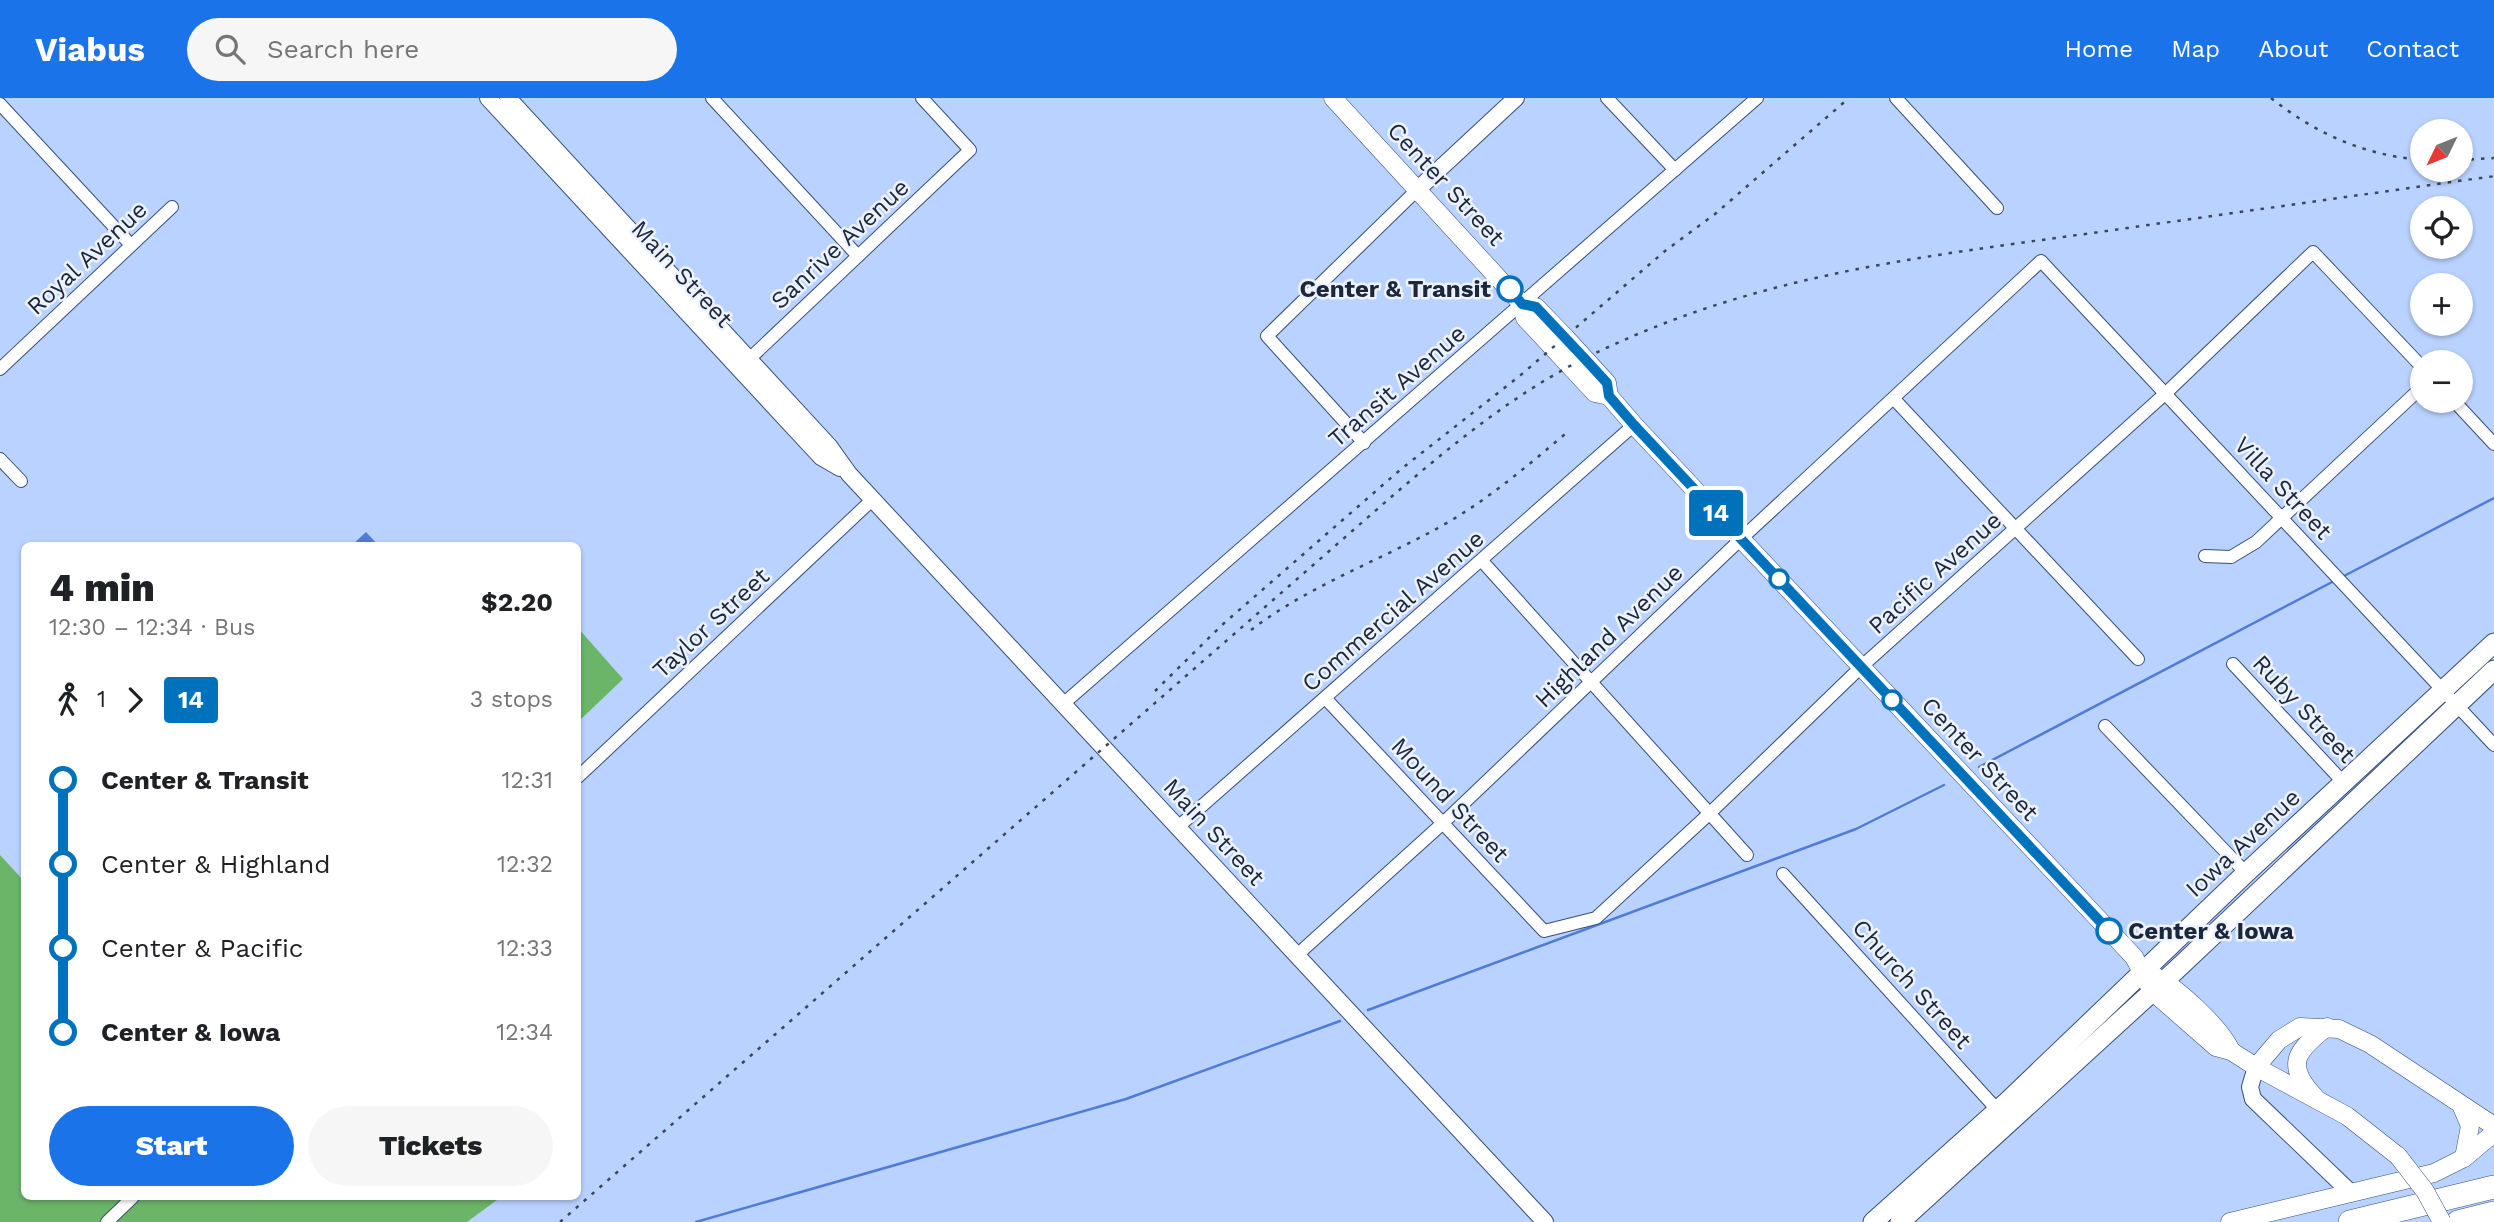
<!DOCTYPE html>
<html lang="en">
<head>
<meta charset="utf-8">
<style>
	:root { --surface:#fff; --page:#f6f6f6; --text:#202124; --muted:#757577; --accent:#1a73e8 }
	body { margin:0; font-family:"Work Sans",sans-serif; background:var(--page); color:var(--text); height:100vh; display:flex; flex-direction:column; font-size:26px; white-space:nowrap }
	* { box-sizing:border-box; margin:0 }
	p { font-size:23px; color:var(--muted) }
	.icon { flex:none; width:38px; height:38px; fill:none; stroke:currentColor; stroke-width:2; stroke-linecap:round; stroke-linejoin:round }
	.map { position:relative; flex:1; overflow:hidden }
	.details { position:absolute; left:21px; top:444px; width:560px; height:658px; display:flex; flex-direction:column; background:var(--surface); border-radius:10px; box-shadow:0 2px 5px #0004 }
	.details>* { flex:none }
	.badge { padding:0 14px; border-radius:5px; font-size:24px; line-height:46px }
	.needle { width:46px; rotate:227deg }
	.buttons { position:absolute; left:2410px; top:21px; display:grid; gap:14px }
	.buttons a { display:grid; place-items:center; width:63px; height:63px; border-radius:50%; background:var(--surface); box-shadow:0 2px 5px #0004; font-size:35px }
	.map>.badge { position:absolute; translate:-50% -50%; box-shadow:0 0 0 4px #fff }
	.legs { display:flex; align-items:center; gap:10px; height:77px; padding:0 28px; font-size:23px }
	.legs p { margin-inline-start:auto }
	.overview { display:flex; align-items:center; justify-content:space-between; height:119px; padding:0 28px }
	h1 { font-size:38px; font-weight:800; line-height:52px }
	.action { display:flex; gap:14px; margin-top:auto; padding:14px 28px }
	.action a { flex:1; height:80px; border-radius:42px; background:var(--accent); color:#fff; font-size:28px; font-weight:800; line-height:80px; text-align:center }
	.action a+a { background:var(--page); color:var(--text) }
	ul { padding:0 28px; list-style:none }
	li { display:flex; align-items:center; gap:24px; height:84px; font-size:26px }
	li i { display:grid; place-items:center; width:10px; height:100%; margin:0 9px; background:currentColor }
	li i::after { content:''; width:18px; height:18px; margin:-9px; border:5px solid; border-radius:50%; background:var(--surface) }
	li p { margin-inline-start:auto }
	li:first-child i { background:linear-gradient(#0000 50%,currentColor 0) }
	li:last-child i { background:linear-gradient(currentColor 50%,#0000 0) }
	header { display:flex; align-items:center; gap:42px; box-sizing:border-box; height:98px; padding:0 35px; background:var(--accent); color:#fff }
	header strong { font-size:33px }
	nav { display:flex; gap:38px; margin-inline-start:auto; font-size:24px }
	.search { width:490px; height:63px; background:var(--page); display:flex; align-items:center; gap:18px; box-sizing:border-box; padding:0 24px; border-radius:38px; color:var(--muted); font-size:26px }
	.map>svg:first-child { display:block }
	.green { fill:#6bb569 }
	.water { fill:#507cd7 }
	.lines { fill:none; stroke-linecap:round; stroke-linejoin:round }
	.stream { stroke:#507cd7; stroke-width:2.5 }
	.minor-casing { stroke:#364d7d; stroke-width:14 }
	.tertiary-casing { stroke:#364d7d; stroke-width:18 }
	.secondary-casing { stroke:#364d7d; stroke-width:19 }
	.primary-casing { stroke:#364d7d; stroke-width:21 }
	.motorway-casing { stroke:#364d7d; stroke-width:24 }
	.minor { stroke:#fff; stroke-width:12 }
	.tertiary { stroke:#fff; stroke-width:16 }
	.secondary { stroke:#fff; stroke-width:18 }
	.primary { stroke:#fff; stroke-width:19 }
	.motorway { stroke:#fff; stroke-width:23 }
	.rail { stroke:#38465f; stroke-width:2.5; stroke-dasharray:3.5 7; stroke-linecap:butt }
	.secondary-bridge-casing { stroke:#364d7d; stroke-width:19; stroke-linecap:butt }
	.secondary-bridge { stroke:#fff; stroke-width:18 }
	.line-1-casing { stroke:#fff; stroke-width:16 }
	.line-1 { stroke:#0072bc; stroke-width:10 }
	.stop-1-dot { fill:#fff; stroke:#0072bc; stroke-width:3.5 }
	.labels { text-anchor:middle; stroke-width:5; stroke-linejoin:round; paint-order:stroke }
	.street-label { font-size:24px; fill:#1c273c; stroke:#ecf2fe }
	.stop-label { font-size:24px; font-weight:bold; fill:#1c273c; stroke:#ecf2fe; text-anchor:end }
</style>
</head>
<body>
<header>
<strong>Viabus</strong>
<div class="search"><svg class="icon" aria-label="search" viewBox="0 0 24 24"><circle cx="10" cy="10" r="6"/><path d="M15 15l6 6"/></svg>Search here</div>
<nav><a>Home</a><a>Map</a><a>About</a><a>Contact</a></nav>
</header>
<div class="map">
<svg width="2494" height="1124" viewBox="0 0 2494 1124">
	<rect width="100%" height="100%" fill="#bad2ff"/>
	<g class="green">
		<polygon points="578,530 623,581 578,624"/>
		<polygon points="0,757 24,783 24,1099 501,1099 467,1124 0,1124"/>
	</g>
	<polygon class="water" points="366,434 379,448 351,448"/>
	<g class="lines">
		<g class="stream">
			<polyline points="2342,479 2494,400"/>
			<polyline points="1979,669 2336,482"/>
			<polyline points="1368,912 1856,731 1944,687"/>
			<polyline points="696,1124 1126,1001 1340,923"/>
		</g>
		<g class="minor-casing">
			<g id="minor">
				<polyline points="712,0 858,158"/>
				<polyline points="1607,0 1675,72"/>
				<polyline points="1896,0 1997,110"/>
				<polyline points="0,6 131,147"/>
				<polyline points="744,266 970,52 922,0"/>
				<polyline points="0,271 172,109"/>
				<polyline points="1894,301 2138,561"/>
				<polyline points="2454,303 2494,346"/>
				<polyline points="1364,345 1267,238 1417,92"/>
				<polyline points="0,361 21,383"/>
				<polyline points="2205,458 2231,459 2256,444 2422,289"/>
				<polyline points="1482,463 1747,757"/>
				<polyline points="2233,566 2344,685"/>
				<polyline points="1326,601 1544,833 1596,820 1710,715 1861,569 2166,295 2313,154 2422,269"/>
				<polyline points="1063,606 1757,0"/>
				<polyline points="2105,628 2246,775"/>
				<polyline points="578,679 873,401"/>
				<polyline points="1178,729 1634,327"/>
				<polyline points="1783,776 2002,1017"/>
				<polyline points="1297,857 1443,725 1741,441 2041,163 2494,647"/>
				<polyline points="107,1124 133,1099"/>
			</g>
		</g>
		<g class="tertiary-casing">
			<g id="tertiary">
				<polyline points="488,0 821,359 840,370"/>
				<polyline points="508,0 829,348 849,376 1545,1124"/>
				<polyline points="1417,92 1516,0"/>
				<polyline points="2256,969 2250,989 2253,1001 2351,1095"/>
			</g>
		</g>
		<g class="secondary-casing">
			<g id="secondary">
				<polyline points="1333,0 1522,206 1525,220 1595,295 1609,298"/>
				<polyline points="1522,206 1536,209 1565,239 1607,285 1609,298 1634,327 2134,859 2152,893 2216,949 2231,953 2256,969 2347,1018 2398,1058"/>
				<path d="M2152,877C2174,886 2222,931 2231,953"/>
				<polyline points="2256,969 2279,942 2300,929 2339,931 2370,946 2494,1028"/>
				<path d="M2314,998C2284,966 2297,952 2327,929"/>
				<polyline points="2462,1009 2470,1028 2464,1060"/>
				<polyline points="2230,1124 2434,1075 2464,1060 2494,1035"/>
			</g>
		</g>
		<g class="primary-casing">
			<g id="primary">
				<polyline points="1873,1124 2008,1003 2246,775 2494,545"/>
				<polyline points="1900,1124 2175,873 2494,572"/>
			</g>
		</g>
		<g class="motorway-casing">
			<g id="motorway">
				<polyline points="2350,1124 2494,1089"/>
				<polyline points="2458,1124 2494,1115"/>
			</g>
		</g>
		<use href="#minor" class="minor"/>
		<use href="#tertiary" class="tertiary"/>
		<use href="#secondary" class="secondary"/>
		<use href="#primary" class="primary"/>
		<use href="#motorway" class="motorway"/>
		<g class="rail">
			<path d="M2271,0C2316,36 2364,57 2422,62"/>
			<polyline points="2460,62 2494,60"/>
			<path d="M1251,532C1307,489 1376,464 1438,430C1487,403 1527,368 1570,332"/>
			<polyline points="1155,593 1222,527 1400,372 1522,276 1665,153 1715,116 1849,0"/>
			<path d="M560,1124L1390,400C1446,352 1505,303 1570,268C1740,179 1906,161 2092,135C2226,116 2360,97 2494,78"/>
		</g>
		<g class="secondary-bridge-casing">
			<polyline id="secondary-bridge" points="2398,1058 2425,1093 2442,1124"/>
		</g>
		<use href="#secondary-bridge" class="secondary-bridge"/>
	</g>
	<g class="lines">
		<g class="line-1-casing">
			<polyline id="line-1" points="1510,191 1522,206 1536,209 1585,261 1607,285 1609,298 1634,327 2109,833"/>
		</g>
		<use href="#line-1" class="line-1"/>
	</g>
	<g class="stop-1-dot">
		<circle cx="1510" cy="191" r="12"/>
		<circle cx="1779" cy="481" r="9"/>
		<circle cx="1892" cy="602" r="9"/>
		<circle cx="2109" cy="833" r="12"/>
	</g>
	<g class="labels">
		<g class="street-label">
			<text transform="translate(1446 86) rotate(47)" y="8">Center Street</text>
			<text transform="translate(840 146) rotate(-43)" y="8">Sanrive Avenue</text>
			<text transform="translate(87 160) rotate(-43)" y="8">Royal Avenue</text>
			<text transform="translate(682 176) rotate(47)" y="8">Main Street</text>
			<text transform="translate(1397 288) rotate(-41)" y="8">Transit Avenue</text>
			<text transform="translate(2283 390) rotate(47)" y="8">Villa Street</text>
			<text transform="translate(1935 475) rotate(-42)" y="8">Pacific Avenue</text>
			<text transform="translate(1393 513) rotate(-41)" y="8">Commercial Avenue</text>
			<text transform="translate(711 525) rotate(-43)" y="8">Taylor Street</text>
			<text transform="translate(1609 538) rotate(-44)" y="8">Highland Avenue</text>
			<text transform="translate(2304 611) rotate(47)" y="8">Ruby Street</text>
			<text transform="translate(1980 661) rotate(47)" y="8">Center Street</text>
			<text transform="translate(1450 702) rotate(47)" y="8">Mound Street</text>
			<text transform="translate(1214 734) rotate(47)" y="8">Main Street</text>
			<text transform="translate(2243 745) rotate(-43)" y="8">Iowa Avenue</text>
			<text transform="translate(1912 886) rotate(48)" y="8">Church Street</text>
		</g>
		<g class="stop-label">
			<text x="1491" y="199">Center &amp; Transit</text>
			<text x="2128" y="841" text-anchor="start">Center &amp; Iowa</text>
		</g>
	</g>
</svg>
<div class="buttons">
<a><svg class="needle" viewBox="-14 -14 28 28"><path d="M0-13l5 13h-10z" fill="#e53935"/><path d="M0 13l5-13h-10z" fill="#757577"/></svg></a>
<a><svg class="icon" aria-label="locate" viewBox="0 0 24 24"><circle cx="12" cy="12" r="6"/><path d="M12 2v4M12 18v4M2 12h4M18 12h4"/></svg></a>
<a>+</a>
<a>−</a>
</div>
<b class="badge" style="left:1716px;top:415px;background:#0072bc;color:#fff">14</b>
<section class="details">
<div class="overview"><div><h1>4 min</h1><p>12:30 – 12:34 · Bus</p></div><b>$2.20</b></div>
<div class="legs"><svg class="icon" aria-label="walk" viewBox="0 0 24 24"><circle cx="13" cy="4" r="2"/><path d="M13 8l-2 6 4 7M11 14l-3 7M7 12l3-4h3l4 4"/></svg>1<svg class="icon" aria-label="forward" viewBox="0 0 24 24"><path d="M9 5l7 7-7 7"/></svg><b class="badge" style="background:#0072bc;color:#fff">14</b><p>3 stops</p></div>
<ul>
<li><i style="color:#0072bc"></i><b>Center &amp; Transit</b><p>12:31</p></li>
<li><i style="color:#0072bc"></i><span>Center &amp; Highland</span><p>12:32</p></li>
<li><i style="color:#0072bc"></i><span>Center &amp; Pacific</span><p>12:33</p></li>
<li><i style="color:#0072bc"></i><b>Center &amp; Iowa</b><p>12:34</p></li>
</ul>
<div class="action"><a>Start</a><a>Tickets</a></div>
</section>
</div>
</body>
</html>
